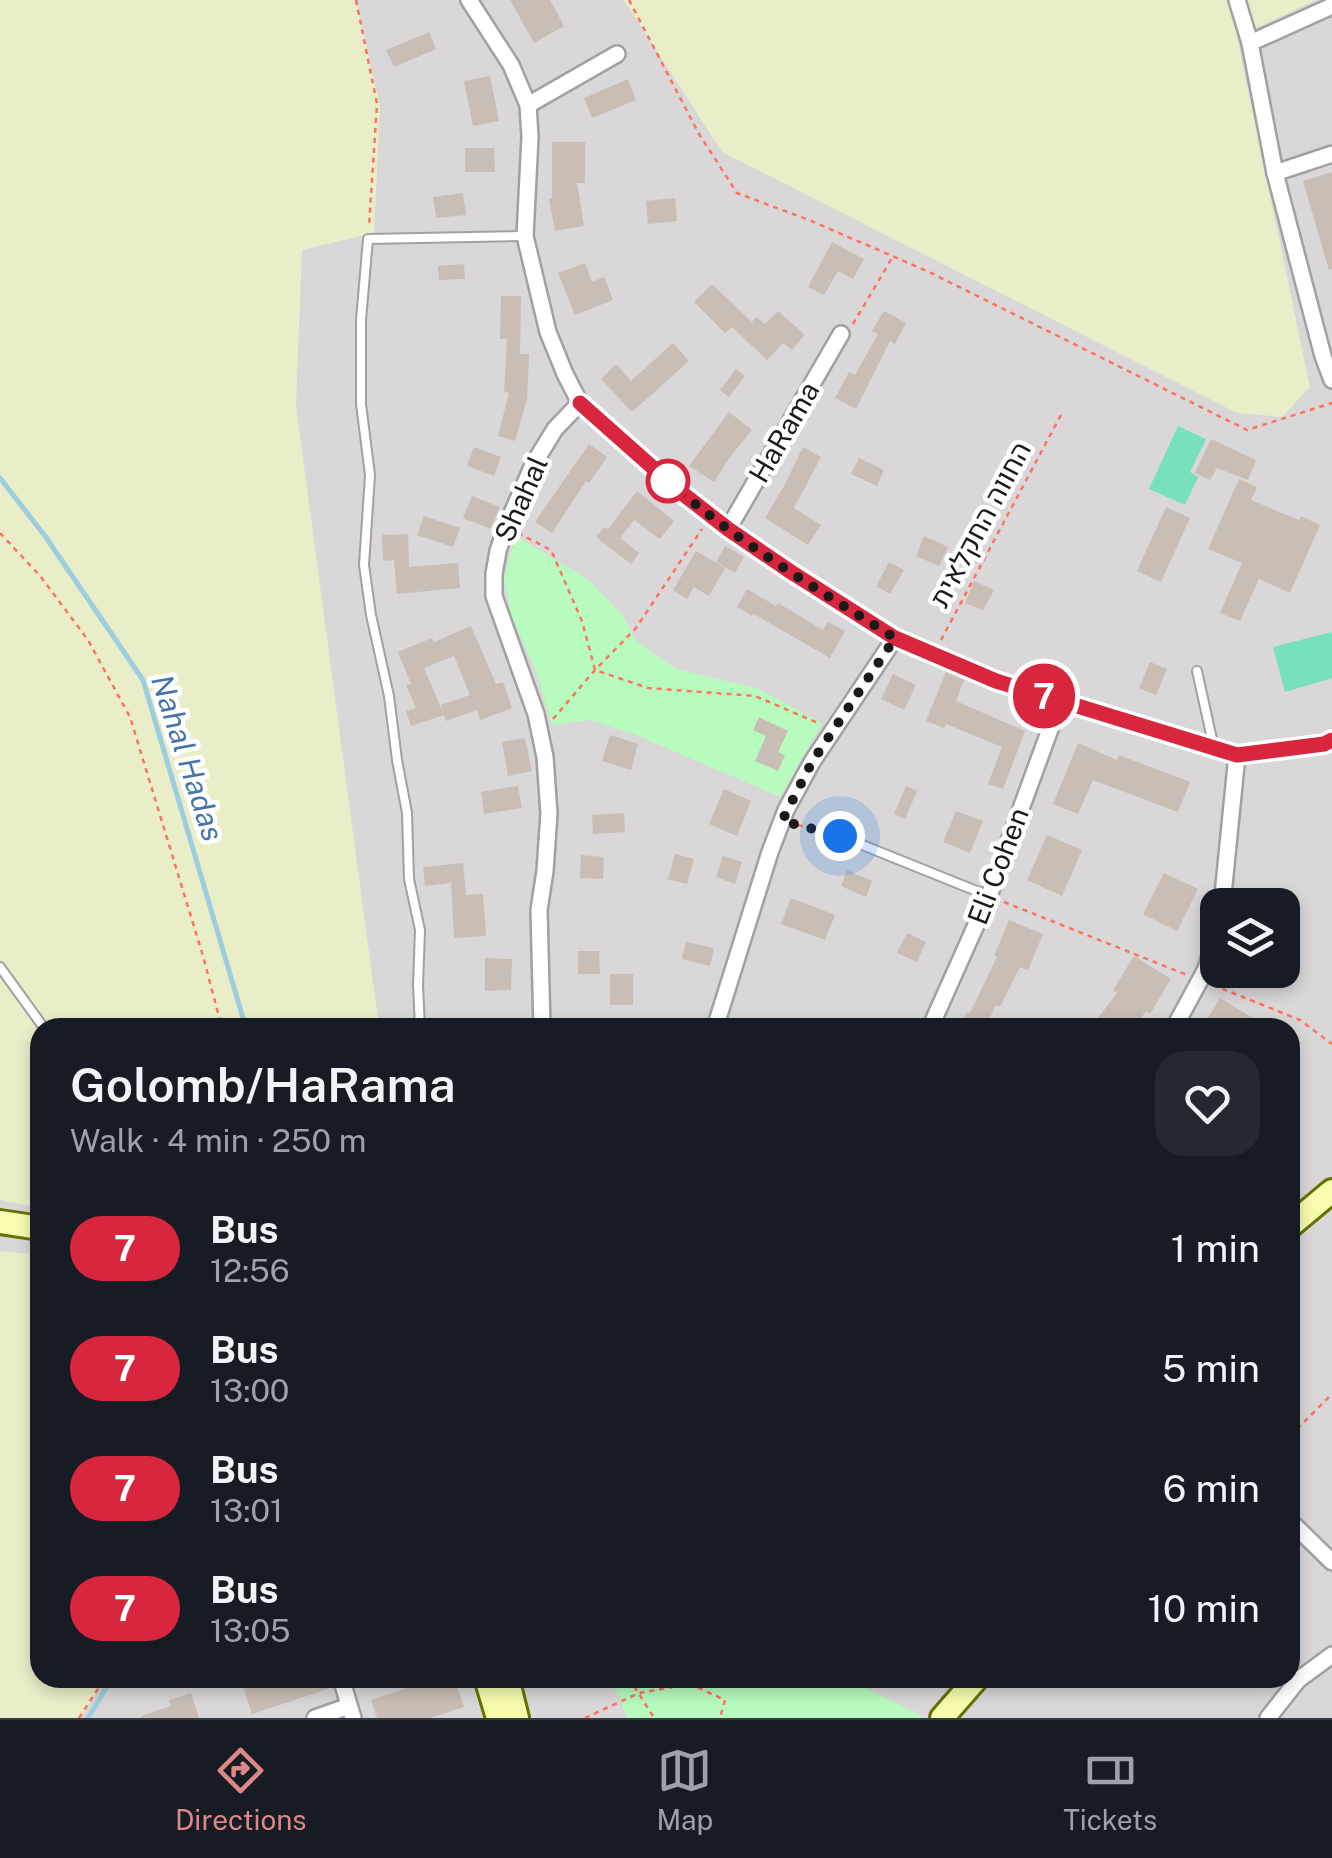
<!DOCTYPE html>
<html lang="en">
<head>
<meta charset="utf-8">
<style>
	:root { --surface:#171b24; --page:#242831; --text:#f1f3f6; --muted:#9ea1a6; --line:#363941; --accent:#dd8787 }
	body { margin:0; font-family:"Public Sans",Heebo,sans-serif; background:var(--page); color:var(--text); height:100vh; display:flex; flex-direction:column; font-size:38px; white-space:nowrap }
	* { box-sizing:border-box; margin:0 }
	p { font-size:32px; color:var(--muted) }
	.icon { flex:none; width:55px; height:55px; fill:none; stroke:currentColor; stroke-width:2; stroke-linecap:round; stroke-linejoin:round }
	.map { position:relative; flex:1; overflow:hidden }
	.side { position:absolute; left:30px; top:1018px; width:1270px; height:670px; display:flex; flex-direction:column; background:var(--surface); border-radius:30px; box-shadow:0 5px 15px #0003 }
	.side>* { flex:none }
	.badge { padding:0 20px; border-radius:32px; font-size:35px; line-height:65px }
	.tools { position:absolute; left:1200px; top:888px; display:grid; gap:20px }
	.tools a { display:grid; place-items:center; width:100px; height:100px; border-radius:20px; background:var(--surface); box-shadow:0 5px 15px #0003; font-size:50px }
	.you { position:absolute; width:50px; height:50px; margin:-25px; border:8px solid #fff; border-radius:50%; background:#1a73e8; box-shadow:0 0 0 15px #1a73e833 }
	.map>.badge { position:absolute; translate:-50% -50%; box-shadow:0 0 0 5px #fff }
	.round { display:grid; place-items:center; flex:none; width:105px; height:105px; border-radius:30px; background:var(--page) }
	.summary { display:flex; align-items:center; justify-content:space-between; height:170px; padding:0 40px }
	h1 { font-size:48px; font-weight:600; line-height:75px }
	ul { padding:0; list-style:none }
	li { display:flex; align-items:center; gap:30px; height:120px; padding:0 40px }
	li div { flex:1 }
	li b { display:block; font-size:38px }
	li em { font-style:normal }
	li .badge { min-width:110px; font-weight:700; text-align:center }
	.tab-bar { display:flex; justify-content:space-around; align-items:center; height:140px; border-top:2px solid var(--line); background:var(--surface); font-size:28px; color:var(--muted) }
	.tab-bar a { display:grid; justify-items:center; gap:5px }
	.tab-bar .on { color:var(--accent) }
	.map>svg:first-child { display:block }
	.residential { fill:#d9d7d7; fill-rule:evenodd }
	.farmland { fill:#eaeec8 }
	.park { fill:#b7fcbe }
	.pitch { fill:#77e1bb }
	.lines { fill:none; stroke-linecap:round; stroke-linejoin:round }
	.stream { stroke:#9ccede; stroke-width:5 }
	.building { fill:#c9beb5 }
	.lane-casing { stroke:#a1a1a1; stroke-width:12 }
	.street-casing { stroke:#a1a1a1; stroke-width:20 }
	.secondary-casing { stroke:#647300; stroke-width:28 }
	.path { stroke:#ff725e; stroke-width:2.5; stroke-dasharray:5 5; stroke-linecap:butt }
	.lane { stroke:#fff; stroke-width:8 }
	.street { stroke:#fff; stroke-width:15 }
	.secondary { stroke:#f7fcae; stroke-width:22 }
	.line-casing { stroke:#fff; stroke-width:22 }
	.line { stroke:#d7263d; stroke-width:15 }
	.walk { stroke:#1a1a1a; stroke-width:10; stroke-dasharray:0 18 }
	.stop-dot { fill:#fff; stroke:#d7263d; stroke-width:5 }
	.labels { text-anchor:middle; stroke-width:9; stroke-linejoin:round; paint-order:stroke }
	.street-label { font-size:28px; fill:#1a1a1a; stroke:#fff }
	.water-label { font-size:30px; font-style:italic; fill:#4476ad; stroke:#fff }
</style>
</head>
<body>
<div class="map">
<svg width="1332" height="1718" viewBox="0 0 1332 1718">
	<rect width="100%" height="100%" fill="#ede9df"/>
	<path class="residential" d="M0,0H1332V1718H0ZM1218,905H1282V970H1218ZM40,1028H1290V1678H40Z"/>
	<g class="farmland">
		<polygon points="0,0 356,0 380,107 374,233 302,250 296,405 379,1027 40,1028 40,1208 0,1200"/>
		<polygon points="624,0 1316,0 1237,37 1310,387 1282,417 1237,413 722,152"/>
		<polygon points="0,1251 40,1255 40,1678 105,1678 81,1718 0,1718"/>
	</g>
	<g class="park">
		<polygon points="516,536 590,581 622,615 638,643 676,669 759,689 822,723 780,797 636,735 590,720 552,725 535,668 512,618 504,578"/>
		<polygon points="610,1678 846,1678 922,1716 920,1718 628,1718"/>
	</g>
	<g class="pitch">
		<polygon points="1178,426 1206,439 1190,472 1198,477 1185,505 1149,489"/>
		<polygon points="1332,632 1332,678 1285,692 1273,647"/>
	</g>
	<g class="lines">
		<g class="stream">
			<polyline points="0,478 45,536 143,680 246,1028"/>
			<polyline points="88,1718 112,1678"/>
		</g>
	</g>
	<g class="building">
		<polygon points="510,0 550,0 564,26 534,43"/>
		<polygon points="429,32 436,49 394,67 386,50"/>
		<polygon points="490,76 499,121 473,126 464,81"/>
		<polygon points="628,79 636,100 592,118 584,98"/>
		<polygon points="552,142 585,142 585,183 577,183 584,226 555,231 549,199 552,198"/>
		<polygon points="465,148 494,148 495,172 465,172"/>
		<polygon points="1332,172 1332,269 1329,270 1303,181"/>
		<polygon points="463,193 466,215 436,218 433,197"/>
		<polygon points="675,198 677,221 648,224 646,201"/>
		<polygon points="832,242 864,259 853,279 838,271 824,295 808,287"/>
		<polygon points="585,263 592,282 604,277 613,300 575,315 558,273"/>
		<polygon points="464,264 465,279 439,280 438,266"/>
		<polygon points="712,284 752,322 756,317 765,324 778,311 805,335 792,350 783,343 767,360 732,327 725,333 694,302"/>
		<polygon points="501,296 521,296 520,354 529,354 527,399 515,441 498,436 509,393 504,392 507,339 500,339"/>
		<polygon points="884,311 906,323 895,344 890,341 856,409 835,398 849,372 855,375 878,334 872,331"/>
		<polygon points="673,343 689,361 632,412 601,379 616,364 631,381"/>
		<polygon points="736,369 745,376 729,397 720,390"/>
		<polygon points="729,412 752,430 730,457 714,482 689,466"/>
		<polygon points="1211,439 1256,460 1248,480 1217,468 1210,480 1195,473"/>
		<polygon points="589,444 607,457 589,483 586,481 552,533 535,522"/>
		<polygon points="474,447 501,457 494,476 467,466"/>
		<polygon points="803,447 821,457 794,508 821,525 808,545 765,518 784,486"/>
		<polygon points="859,458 884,470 877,486 851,474"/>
		<polygon points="1239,479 1257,487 1251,500 1299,520 1301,516 1320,525 1290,593 1259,579 1240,621 1220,613 1242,563 1208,549"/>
		<polygon points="637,491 674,521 660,539 634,520 620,538 639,553 631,564 596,537 604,527 608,529"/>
		<polygon points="472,496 500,507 491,529 463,518"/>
		<polygon points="1166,507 1190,518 1161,582 1137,571"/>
		<polygon points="424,516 460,528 453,547 417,535"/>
		<polygon points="408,534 409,567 458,563 460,588 397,594 394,560 383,561 382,535"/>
		<polygon points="924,536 948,547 939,566 916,556"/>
		<polygon points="725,546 744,557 735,573 716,562"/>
		<polygon points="696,551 725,568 709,596 694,587 687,599 673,590"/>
		<polygon points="889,562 904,570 890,594 876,586"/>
		<polygon points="974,581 994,590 983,610 965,603"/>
		<polygon points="747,589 776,606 778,603 823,630 828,622 845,631 830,658 754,614 752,616 737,607"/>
		<polygon points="471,626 496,684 503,682 512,708 480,720 477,710 446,721 441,705 470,695 454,656 424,668 444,715 411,726 406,711 416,708 406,685 411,684 398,652 432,638 434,642"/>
		<polygon points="1150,662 1167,669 1156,695 1139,688"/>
		<polygon points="946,672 964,680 956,701 1025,731 1003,789 988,784 1002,747 946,724 944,728 926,721"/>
		<polygon points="893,674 916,685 904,710 881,699"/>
		<polygon points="759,717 788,731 778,752 785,755 778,771 755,761 766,736 753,730"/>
		<polygon points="610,735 638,744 631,770 602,761"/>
		<polygon points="525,738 532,771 508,776 502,742"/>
		<polygon points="1078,743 1117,760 1119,755 1190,782 1178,812 1093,780 1078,814 1053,804"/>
		<polygon points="518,786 522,808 484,814 481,792"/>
		<polygon points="906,786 917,791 905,819 894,814"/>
		<polygon points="724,789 751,801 737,836 709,824"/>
		<polygon points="956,811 983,821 970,853 943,842"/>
		<polygon points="624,813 625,832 593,834 592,815"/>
		<polygon points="1047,835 1082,850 1062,896 1027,880"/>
		<polygon points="675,854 694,859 687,884 668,879"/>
		<polygon points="581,855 604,857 603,879 580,878"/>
		<polygon points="723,856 742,862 735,884 716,877"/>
		<polygon points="463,863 466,895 483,894 486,936 454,938 451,883 425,886 423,867"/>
		<polygon points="847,870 872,881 866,897 841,886"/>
		<polygon points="1164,873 1198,889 1177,931 1143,914"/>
		<polygon points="791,898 835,915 825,940 781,924"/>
		<polygon points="1009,920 1043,934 1028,970 1020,967 1000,1007 996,1005 985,1028 959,1028 967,1012 970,1013 997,957 994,956"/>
		<polygon points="907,933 926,942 917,962 897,953"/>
		<polygon points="686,942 714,948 710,966 682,959"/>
		<polygon points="578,951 599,951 600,974 578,974"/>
		<polygon points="1134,956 1171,979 1150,1014 1146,1011 1134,1028 1111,1028 1098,1018 1117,993 1113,990"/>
		<polygon points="485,958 512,959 511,990 485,991"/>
		<rect x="610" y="974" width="23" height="31"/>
		<polygon points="1220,998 1269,1028 1202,1028"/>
		<polygon points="279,1678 324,1678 328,1689 252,1714 244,1689"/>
		<polygon points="437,1678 454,1678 464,1707 431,1718 377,1718 371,1700"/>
		<polygon points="191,1693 199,1718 141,1718 141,1716 171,1706 169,1700"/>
	</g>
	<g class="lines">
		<g class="lane-casing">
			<g id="lane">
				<polyline points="1197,671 1214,748"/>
				<polyline points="840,836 989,896"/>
				<polyline points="0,967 44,1028"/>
				<polyline points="420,1028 418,985 420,930 409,879 407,813 397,760 389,696 371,615 364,565 370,475 361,404 361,320 368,239 525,236"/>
			</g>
		</g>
		<g class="street-casing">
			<g id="street">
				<polyline points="469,0 511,65 528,105 530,137 525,236 548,332 565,374 580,403 678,490 728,529 791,573 895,638 995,681 1237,755 1324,743 1332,740"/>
				<polyline points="1237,0 1250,43 1275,173 1323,356 1332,380"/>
				<polyline points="1250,43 1332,6"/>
				<polyline points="528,105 617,54"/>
				<polyline points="1275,173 1332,154"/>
				<polyline points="728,529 841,334"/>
				<polyline points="1222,905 1237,755"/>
				<polyline points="542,1028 539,910 545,871 549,813 545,757 536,714 494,596 494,574 498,551 506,527 533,465 555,429 580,403"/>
				<polyline points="715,1028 770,852 786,810 812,762 895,638"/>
				<polyline points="930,1028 989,896 1060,702"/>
				<polyline points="1174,1028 1206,969 1218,927"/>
				<polyline points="1290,1521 1332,1562"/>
				<polyline points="341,1678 353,1718"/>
				<polyline points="315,1718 349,1706"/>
				<polyline points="1268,1718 1298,1680 1332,1655"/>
			</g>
		</g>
		<g class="secondary-casing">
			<g id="secondary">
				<polyline points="0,1222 40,1228"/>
				<polyline points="1290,1226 1332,1191"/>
				<polyline points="486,1678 498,1718"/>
				<polyline points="507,1678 517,1718"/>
				<polyline points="942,1718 977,1678"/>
			</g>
		</g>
		<g class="path">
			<polyline points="356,0 377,104 369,226"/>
			<polyline points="629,0 699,134 737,193 809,220 927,271 1247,430 1332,403"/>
			<polyline points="853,324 892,258"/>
			<polyline points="0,533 41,577 88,640 130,717 203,956 222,1028"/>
			<polyline points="518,533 551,550 582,621 595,670 648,688 755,696 818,723"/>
			<polyline points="941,640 1062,413"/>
			<polyline points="553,719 595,670 636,628 702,529"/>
			<polyline points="798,825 829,834"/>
			<polyline points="1004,902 1187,975"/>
			<polyline points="1213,985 1300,1020 1332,1044"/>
			<polyline points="1290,1436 1332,1394"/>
			<polyline points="629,1678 654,1718"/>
			<polyline points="79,1718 105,1678"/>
			<polyline points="585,1718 639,1693 690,1684 725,1700 720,1718"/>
		</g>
		<use href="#lane" class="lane"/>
		<use href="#street" class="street"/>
		<use href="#secondary" class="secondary"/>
	</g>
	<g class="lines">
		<g class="line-casing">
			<polyline id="line" points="580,403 678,490 728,529 791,572 895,638 996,681 1237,755 1324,744 1332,740"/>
		</g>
		<use href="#line" class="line"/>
		<path class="walk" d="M668,481C737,542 817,589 895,638L812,762L782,821L840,836"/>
	</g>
	<circle class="stop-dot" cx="668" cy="481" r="20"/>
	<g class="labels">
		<g class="street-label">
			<text transform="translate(784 432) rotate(-60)" y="10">HaRama</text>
			<text transform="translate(521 499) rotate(-66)" y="10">Shahal</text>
			<text transform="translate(980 524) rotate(-62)" y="10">החווה החקלאית</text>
			<text transform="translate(998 866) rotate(-69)" y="10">Eli Cohen</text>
		</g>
		<g class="water-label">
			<text transform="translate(187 758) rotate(72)" y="10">Nahal Hadas</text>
		</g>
	</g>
</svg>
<div class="tools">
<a><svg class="icon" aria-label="layers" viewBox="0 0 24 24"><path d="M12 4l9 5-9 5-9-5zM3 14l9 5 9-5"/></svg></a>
</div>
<div class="you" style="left:840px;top:836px"></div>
<b class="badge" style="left:1044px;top:696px;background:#d7263d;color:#fff">7</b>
<section class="side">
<div class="summary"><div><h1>Golomb/HaRama</h1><p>Walk · 4 min · 250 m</p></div><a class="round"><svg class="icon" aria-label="heart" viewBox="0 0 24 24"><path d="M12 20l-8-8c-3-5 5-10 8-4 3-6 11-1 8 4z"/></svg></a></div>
<ul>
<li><span class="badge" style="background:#d7263d;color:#fff">7</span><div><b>Bus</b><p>12:56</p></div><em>1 min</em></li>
<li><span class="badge" style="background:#d7263d;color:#fff">7</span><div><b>Bus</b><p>13:00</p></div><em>5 min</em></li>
<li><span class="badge" style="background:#d7263d;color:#fff">7</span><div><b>Bus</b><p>13:01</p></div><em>6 min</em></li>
<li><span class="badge" style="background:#d7263d;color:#fff">7</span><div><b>Bus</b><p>13:05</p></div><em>10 min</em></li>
</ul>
</section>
</div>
<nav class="tab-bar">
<a class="on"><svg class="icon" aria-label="directions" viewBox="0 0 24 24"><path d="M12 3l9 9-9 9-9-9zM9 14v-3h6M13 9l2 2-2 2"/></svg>Directions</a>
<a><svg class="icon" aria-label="map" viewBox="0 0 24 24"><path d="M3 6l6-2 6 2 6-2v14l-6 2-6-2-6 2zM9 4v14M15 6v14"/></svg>Map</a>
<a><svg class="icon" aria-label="tickets" viewBox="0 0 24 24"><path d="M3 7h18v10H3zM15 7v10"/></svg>Tickets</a>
</nav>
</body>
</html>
